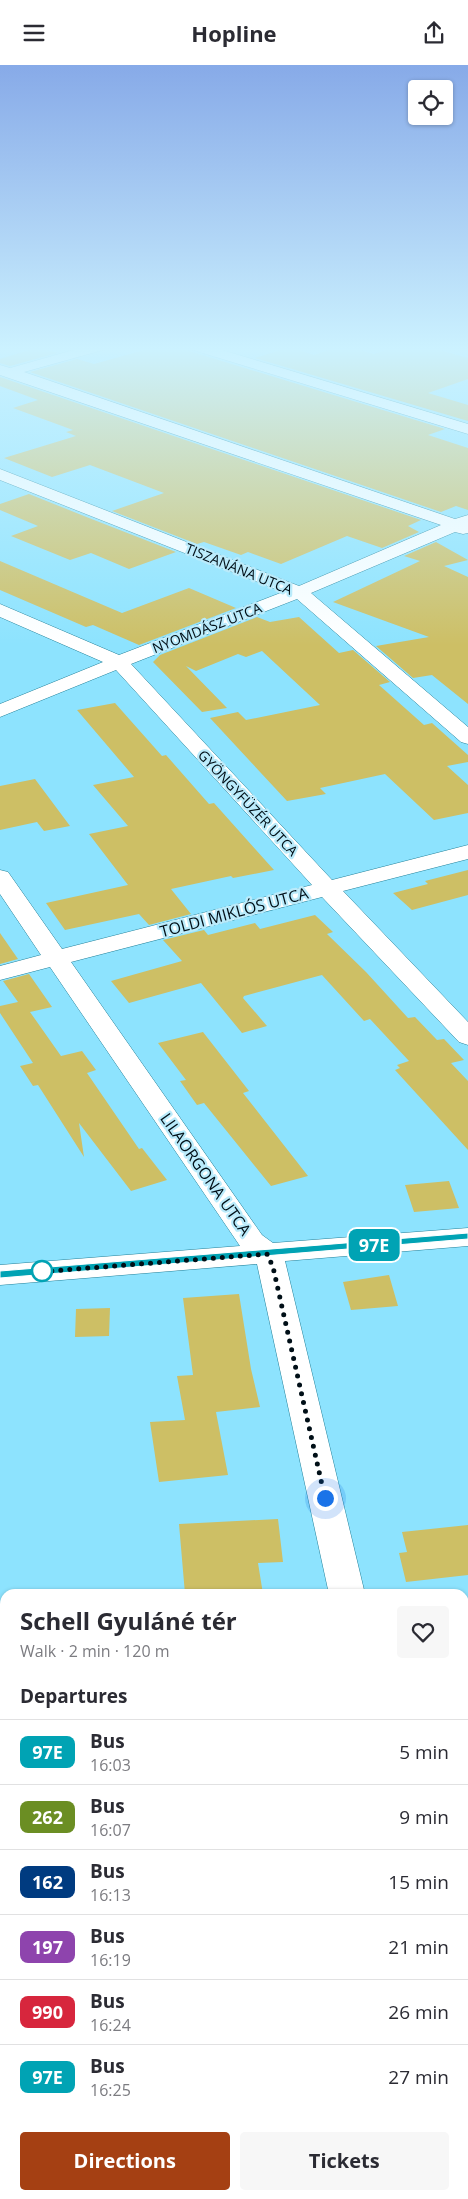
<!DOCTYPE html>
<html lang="en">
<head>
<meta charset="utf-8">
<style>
	:root { --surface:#fff; --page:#f7f7f7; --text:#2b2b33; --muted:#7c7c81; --line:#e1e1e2; --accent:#a54013 }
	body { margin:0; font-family:"Open Sans",sans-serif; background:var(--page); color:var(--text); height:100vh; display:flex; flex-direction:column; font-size:19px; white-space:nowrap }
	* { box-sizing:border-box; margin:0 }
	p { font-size:16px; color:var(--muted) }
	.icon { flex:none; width:28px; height:28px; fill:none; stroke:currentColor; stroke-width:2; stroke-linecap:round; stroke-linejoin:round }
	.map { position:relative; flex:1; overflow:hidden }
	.drawer { position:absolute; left:0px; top:1524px; width:469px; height:611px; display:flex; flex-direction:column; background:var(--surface); border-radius:15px 15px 0 0; box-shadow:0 1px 4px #0004 }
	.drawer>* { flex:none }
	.badge { padding:0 10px; border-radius:8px; font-size:18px; line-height:32px }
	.tools { position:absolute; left:408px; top:15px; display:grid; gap:10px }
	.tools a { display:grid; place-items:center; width:45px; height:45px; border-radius:5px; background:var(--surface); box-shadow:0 1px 4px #0004; font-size:25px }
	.you { position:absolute; width:25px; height:25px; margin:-12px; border:4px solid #fff; border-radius:50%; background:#1a73e8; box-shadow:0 0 0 8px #1a73e833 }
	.map>.badge { position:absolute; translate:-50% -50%; box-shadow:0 0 0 2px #fff }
	h2 { padding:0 20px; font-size:19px; line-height:45px }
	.round { display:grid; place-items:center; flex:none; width:52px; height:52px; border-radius:5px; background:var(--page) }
	.head { display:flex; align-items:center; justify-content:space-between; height:85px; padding:0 20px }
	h1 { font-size:24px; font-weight:700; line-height:38px }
	.cta { display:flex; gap:10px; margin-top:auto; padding:10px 20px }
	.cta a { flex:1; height:58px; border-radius:5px; background:var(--accent); color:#fff; font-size:20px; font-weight:700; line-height:58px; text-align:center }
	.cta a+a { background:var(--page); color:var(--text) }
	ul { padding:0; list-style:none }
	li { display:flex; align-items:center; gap:15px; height:65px; padding:0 20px; border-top:1px solid var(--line) }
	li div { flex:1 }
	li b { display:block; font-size:19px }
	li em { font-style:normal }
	li .badge { min-width:55px; font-weight:700; text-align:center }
	header { display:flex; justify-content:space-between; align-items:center; height:65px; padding:0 20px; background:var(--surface); font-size:22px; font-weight:700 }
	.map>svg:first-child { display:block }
	.building { fill:#cdbf65 }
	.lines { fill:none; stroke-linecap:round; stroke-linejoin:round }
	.minor-casing { stroke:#238099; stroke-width:1 }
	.minor { fill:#fff; fill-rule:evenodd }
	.line { fill:#00a3b4; stroke:#fff }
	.walk { stroke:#000f17; stroke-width:5; stroke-dasharray:0 9 }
	.stop-dot { fill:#fff; stroke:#00a3b4; stroke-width:2.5 }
	.labels { text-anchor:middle; stroke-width:4.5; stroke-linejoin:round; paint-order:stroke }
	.far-street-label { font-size:14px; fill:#000f17; stroke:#baebfb }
	.street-label { font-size:16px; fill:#000f17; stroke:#baebfb }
</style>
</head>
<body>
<header><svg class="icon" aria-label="menu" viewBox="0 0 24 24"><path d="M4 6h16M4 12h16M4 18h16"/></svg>Hopline<svg class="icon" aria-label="share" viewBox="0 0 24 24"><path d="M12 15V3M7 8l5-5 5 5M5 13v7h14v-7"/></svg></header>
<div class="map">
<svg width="468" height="2134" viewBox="0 0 468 2134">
	<rect width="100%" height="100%" fill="#8de3fe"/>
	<g class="building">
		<polygon points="39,282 57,288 10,301 0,298 0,294"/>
		<polygon points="155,282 176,282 445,364 428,370 468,383 468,445 456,441 441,447 30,307 77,294 94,299"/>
		<polygon points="290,282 314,290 338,282 349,282 374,289 395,282 429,282 468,293 468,314 428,328 468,340 468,356 255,293"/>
		<polygon points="0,312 421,455 408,461 419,467 382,483 347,471 281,499 248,487 241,490 204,477 197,479 112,446 164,428 90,400 52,412 4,393 76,371 66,367 73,365 13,343 38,335 0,321"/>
		<polygon points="29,429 89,453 176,487 129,504 91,488 70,495 11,471 38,461 0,445 0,439"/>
		<polygon points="436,477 468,495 444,501 468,512 468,639 432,610 413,613 376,581 429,572 333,537 420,496 404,491"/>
		<polygon points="0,496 122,548 189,523 236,543 139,580 93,560 86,562 0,525"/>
		<polygon points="257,552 270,557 299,552 339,588 353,585 390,617 379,620 424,660 432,658 468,690 468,697 447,701 468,720 468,748 434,755 385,709 320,723 326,729 287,736 210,653 238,647 246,655 320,640 262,586 246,592 238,589 196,606 186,601 227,643 202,647 153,597 160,590"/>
		<polygon points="115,638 162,691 166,690 209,739 214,738 274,805 233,813 231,811 171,824 191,849 149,860 139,849 65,865 46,838 128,820 89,769 128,761 93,720 134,712 77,645"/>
		<polygon points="35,714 70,761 44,766 37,757 0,765 0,721"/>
		<polygon points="468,805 468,830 412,845 393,828 428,819 425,816"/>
		<polygon points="315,850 333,867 327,869 366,907 408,953 415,952 437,975 444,974 464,995 451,998 468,1016 468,1085 395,1005 400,1003 397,1000 409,996 370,954 364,956 322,910 244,931 243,933 267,961 242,968 201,918 129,938 111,916 182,896 163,875 204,865 208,870 255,858 260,864"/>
		<polygon points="0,868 18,894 0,899"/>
		<polygon points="29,909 52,942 30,947 61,991 82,986 96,1005 87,1008 139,1084 142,1083 167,1115 131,1126 79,1058 84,1092 38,1020 33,1021 20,1001 33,998 0,948 0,941 18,937 3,916"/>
		<polygon points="203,967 249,1026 243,1028 308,1111 271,1121 204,1038 197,1040 180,1016 186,1015 158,978"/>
		<polygon points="449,1116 459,1143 414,1147 405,1120"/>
		<polygon points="389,1210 398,1241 351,1245 343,1217"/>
		<polygon points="239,1229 251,1304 260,1342 216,1347 228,1410 159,1417 150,1357 185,1355 177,1311 193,1310 183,1233"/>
		<polygon points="110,1243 109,1271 75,1272 76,1244"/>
		<polygon points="278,1454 283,1497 258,1498 263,1529 185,1529 179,1459"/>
		<polygon points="468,1460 468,1510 406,1517 399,1488 407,1487 402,1467"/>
	</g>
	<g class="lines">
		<g class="minor-casing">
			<g id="minor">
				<polygon points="84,282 105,282 103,285 24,307 455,454 468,450 468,468 463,469 455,467 311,528 468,662 468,679 461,677 297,534 131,599 332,815 468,780 468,794 343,826 468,957 468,980 459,977 322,832 71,897 262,1170 273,1178 468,1163 468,1181 285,1196 365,1529 329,1529 257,1199 0,1220 0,1200 240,1181 50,902 0,915 0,901 41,890 0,829 0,805 8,807 62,884 312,820 116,605 0,652 0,639 103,597 0,552 0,539 119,590 283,527 0,415 0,404 299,521 441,460 0,310 0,300 10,303"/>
				<polygon points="191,282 212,282 468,359 468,369 193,285"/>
				<rect x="464" y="1789" width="4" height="36"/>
				<rect x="0" y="1797" width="5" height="36"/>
			</g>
		</g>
		<use href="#minor" class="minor"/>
	</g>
	<linearGradient id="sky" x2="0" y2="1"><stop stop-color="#87aae8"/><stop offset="0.49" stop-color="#ccf2ff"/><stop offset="1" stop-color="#ccf2ff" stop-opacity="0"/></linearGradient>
	<rect width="468" height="580" fill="url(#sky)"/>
	<polygon class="line" points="468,1168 468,1174 0,1213 0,1206"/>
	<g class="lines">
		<polyline class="walk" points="42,1206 38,1207 267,1189 273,1202 325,1433"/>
	</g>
	<circle class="stop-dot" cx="42" cy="1206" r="10"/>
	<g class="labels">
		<g class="far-street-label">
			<text transform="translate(239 504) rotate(22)" y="5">TISZANÁNA UTCA</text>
			<text transform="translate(207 563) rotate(-21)" y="5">NYOMDÁSZ UTCA</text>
			<text transform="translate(248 738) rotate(47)" y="5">GYÖNGYFÜZÉR UTCA</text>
		</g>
		<g class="street-label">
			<text transform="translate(234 847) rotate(-15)" y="6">TOLDI MIKLÓS UTCA</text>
			<text transform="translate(206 1109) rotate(55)" y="6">LILAORGONA UTCA</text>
		</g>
	</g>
</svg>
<div class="tools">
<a><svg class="icon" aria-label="locate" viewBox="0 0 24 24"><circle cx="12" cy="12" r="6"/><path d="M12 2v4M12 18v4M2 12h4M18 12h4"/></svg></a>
</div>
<div class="you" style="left:325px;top:1433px"></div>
<b class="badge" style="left:374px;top:1180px;background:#00a3b4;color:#fff">97E</b>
<section class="drawer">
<div class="head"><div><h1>Schell Gyuláné tér</h1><p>Walk · 2 min · 120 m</p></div><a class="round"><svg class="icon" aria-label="heart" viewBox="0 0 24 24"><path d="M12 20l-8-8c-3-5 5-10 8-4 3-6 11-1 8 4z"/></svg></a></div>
<h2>Departures</h2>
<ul>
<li><span class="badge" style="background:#00a3b4;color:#fff">97E</span><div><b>Bus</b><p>16:03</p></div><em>5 min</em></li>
<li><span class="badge" style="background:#6b8e23;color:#fff">262</span><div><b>Bus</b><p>16:07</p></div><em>9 min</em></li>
<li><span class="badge" style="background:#003b80;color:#fff">162</span><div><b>Bus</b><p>16:13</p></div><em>15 min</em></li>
<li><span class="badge" style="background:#8e44ad;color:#fff">197</span><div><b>Bus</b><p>16:19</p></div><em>21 min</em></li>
<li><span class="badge" style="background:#d7263d;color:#fff">990</span><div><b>Bus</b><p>16:24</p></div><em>26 min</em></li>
<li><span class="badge" style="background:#00a3b4;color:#fff">97E</span><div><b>Bus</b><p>16:25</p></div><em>27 min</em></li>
</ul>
<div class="cta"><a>Directions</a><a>Tickets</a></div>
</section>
</div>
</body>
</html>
